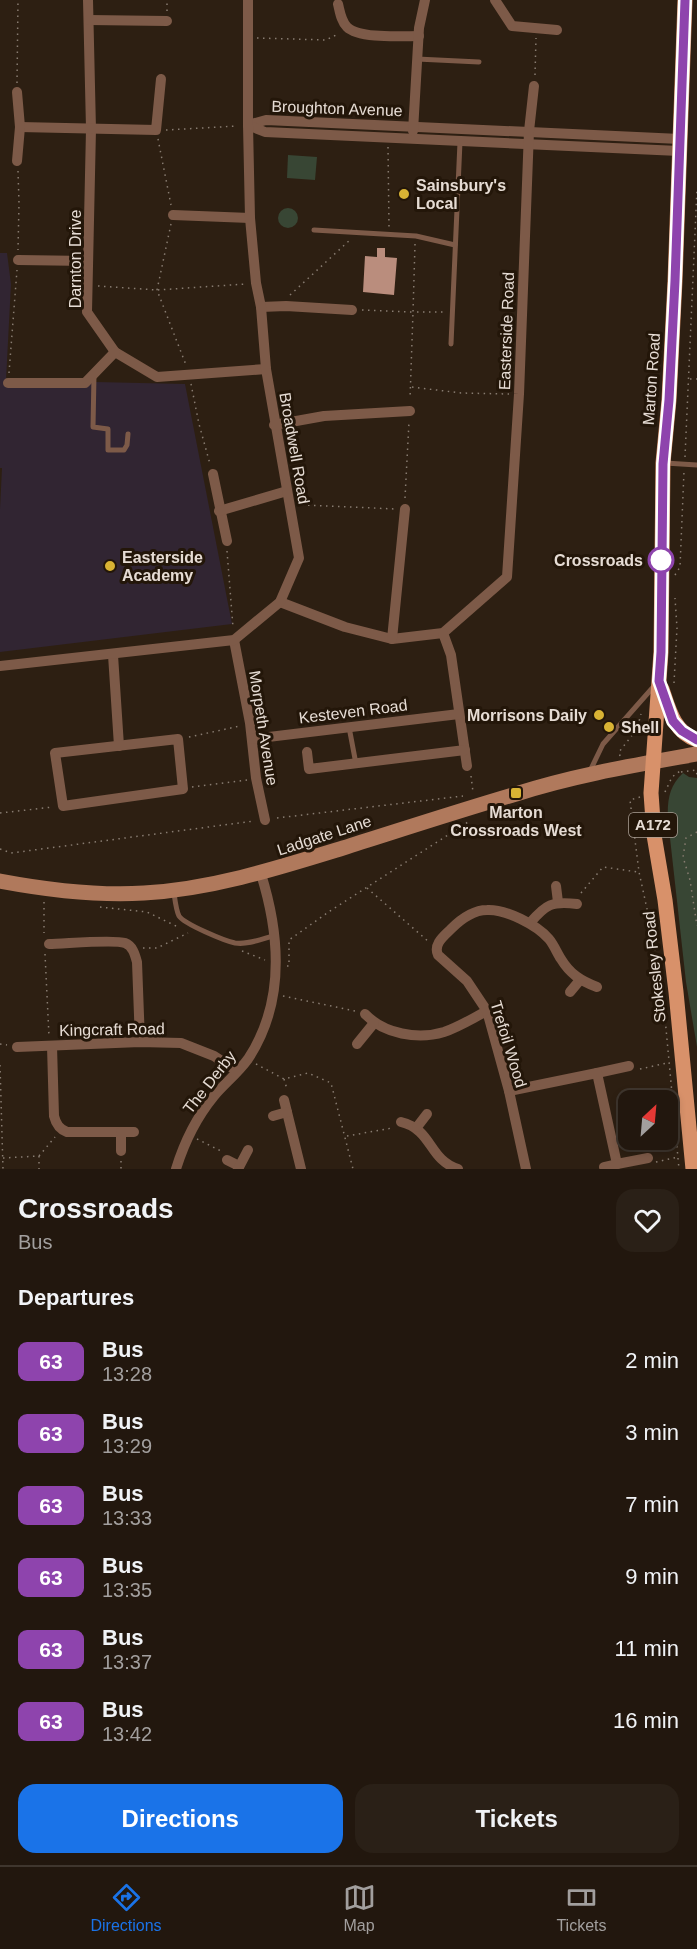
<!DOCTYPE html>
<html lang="en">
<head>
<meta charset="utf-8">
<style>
	:root { --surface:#22170e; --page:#2a2017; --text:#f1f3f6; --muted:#a29f9e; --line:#3f362e; --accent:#1a73e8 }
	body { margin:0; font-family:Arial,sans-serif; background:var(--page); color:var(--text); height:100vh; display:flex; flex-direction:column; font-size:22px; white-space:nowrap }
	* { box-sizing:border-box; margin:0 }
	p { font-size:20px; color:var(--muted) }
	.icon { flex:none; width:33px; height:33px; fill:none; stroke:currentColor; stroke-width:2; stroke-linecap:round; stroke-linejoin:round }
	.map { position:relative; height:1169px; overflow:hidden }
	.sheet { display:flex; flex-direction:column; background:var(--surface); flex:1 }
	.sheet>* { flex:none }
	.badge { padding:0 12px; border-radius:9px; font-size:21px; line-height:39px }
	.needle { width:39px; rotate:26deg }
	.tools { position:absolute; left:618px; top:1090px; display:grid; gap:12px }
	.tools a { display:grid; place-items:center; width:60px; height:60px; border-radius:12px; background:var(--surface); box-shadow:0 3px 9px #0003,0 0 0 2px var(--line); font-size:30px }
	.map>.badge { position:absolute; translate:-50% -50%; box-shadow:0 0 0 3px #fff }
	h2 { padding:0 18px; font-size:22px; line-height:54px }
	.round { display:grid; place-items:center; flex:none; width:63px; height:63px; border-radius:18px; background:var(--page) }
	.overview { display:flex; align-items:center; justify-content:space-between; height:102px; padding:0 18px }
	h1 { font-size:28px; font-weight:700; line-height:45px }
	.action { display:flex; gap:12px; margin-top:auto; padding:12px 18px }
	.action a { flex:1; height:69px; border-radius:18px; background:var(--accent); color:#fff; font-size:24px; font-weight:700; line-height:69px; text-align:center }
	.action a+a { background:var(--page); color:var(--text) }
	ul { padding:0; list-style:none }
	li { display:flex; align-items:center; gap:18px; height:72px; padding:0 18px }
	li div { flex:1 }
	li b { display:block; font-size:22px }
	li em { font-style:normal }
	li .badge { min-width:66px; font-weight:700; text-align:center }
	.tab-bar { display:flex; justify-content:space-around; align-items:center; height:84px; border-top:2px solid var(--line); background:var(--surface); font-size:16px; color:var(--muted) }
	.tab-bar a { display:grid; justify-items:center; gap:3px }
	.tab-bar .current { color:var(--accent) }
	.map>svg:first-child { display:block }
	.education { fill:#312532 }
	.green { fill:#384634 }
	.building { fill:#ba8d7d }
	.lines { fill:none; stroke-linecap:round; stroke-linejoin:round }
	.path { stroke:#887c71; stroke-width:1.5; stroke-dasharray:1.5 4.5; stroke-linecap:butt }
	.service { stroke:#7d5a48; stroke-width:5 }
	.minor { stroke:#7d5a48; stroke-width:10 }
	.secondary { stroke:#b0795c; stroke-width:15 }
	.primary { stroke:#d8916a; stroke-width:15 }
	.line-casing { stroke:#fff; stroke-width:14 }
	.line { stroke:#8e44ad; stroke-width:9 }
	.poi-dot { fill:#d9b334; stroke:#231609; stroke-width:2 }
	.stop-dot { fill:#fff; stroke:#8e44ad; stroke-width:3 }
	.labels { text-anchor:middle; stroke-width:6; stroke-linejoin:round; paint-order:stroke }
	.shield { fill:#231609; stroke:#aca197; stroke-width:1.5 }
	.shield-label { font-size:15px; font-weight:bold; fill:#e6dcd4 }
	.street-label { font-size:16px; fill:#e6dcd4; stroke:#231609 }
	.poi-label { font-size:16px; font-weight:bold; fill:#e6dcd4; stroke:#231609; text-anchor:start }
	.stop-label { font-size:16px; font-weight:bold; fill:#e6dcd4; stroke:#231609; text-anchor:end }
</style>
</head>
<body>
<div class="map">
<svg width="697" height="1169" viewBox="0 0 697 1169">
	<rect width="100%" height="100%" fill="#2d1f12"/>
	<polygon class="education" points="0,253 7,253 11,284 6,380 185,384 232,624 0,652 0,509 2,468 0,468"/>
	<g class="green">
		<polygon points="288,155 317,157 315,180 287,178"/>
		<circle cx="288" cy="218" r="10"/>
		<path d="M683,773L689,777L697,778V1047L686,982L668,820C667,801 669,786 683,773Z"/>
	</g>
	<polygon class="building" points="377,248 385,248 385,257 397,258 394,295 363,292 365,256 377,257"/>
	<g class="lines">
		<g class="path">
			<polyline points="167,11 167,0"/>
			<polyline points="257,38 326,40 338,34"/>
			<polyline points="535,75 536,38"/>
			<polyline points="17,83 18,0"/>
			<polyline points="166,130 237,126"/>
			<polyline points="158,139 171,205"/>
			<polyline points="388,147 389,227"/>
			<polyline points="18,171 19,203 18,250"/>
			<polyline points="171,224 157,290 186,365"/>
			<polyline points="415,244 413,312 446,312"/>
			<polyline points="98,286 157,290 246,284"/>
			<polyline points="290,295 351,239"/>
			<polyline points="362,310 413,312 410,399"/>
			<polyline points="9,373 17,270"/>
			<polyline points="690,379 697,379"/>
			<polyline points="191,384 199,424 210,464"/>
			<polyline points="412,387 461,393 509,394"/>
			<polyline points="685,457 697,188"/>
			<polyline points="405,498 409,422"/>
			<polyline points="302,505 396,509"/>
			<polyline points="227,551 233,627"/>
			<polyline points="675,575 680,567 684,471"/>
			<polyline points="674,683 677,628 675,598"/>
			<polyline points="189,737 240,726"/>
			<polyline points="620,756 619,752 637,729 641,714"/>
			<polyline points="681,772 696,770 697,775"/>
			<polyline points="471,776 473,792"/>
			<polyline points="192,787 247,780"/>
			<polyline points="665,792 672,777 680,771"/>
			<polyline points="640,797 630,800 639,872 652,932 664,1007 679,1169"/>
			<polyline points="0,813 53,807"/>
			<polyline points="277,818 463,796"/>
			<polyline points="697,832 686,838 683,857 690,880 697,926"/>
			<polyline points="0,849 11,853 254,821"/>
			<polyline points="367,888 429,942"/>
			<polyline points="581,893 603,867 638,872"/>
			<polyline points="44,902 44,933"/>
			<polyline points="100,907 147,912 178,927"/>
			<polyline points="143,948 157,948 188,933"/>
			<polyline points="242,951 265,960"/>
			<polyline points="45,954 49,1036"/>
			<polyline points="287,966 289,966 289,940 330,911 468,822"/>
			<polyline points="283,996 355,1011"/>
			<polyline points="0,1044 7,1045"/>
			<polyline points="256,1064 284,1079 308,1073 331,1083 353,1169"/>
			<polyline points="0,1065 3,1169"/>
			<polyline points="640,1069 667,1063"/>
			<polyline points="284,1079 287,1089"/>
			<polyline points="347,1136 392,1128"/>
			<polyline points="197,1139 223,1152"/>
			<polyline points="39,1156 55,1137"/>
			<polyline points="3,1158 39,1156 39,1169"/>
			<polyline points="121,1161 121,1169"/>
			<polyline points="656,1162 678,1157"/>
		</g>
		<g class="service">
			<polyline points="417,59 479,62"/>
			<polyline points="314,230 416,236 455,245"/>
			<polyline points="451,344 460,142"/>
			<polyline points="94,375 93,427 108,429 108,450 124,450 127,445 128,434"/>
			<polyline points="665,463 697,465"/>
			<polyline points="349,727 356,764"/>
			<polyline points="589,773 603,744 655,685"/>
			<path d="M174,893C175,900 176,910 179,916C184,924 225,941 235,943C248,945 262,939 273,936"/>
		</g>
		<g class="minor">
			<polyline points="88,0 91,129 87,312 115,352 157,377 266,369"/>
			<polyline points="495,0 512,26 557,30"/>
			<path d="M338,4C340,12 341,21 347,27C359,39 402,36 419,36"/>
			<polyline points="89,20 167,21"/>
			<polyline points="248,125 266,120 680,139"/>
			<polyline points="248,125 265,132 679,151"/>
			<polyline points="20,127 156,130 161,79"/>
			<polyline points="413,131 419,28 425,0"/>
			<polyline points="17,161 20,127 17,92"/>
			<polyline points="173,215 250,218"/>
			<polyline points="18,260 88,261"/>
			<polyline points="261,307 286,306 352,310"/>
			<polyline points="8,383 85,383 115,352"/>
			<polyline points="274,425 324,416 410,411"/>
			<polyline points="213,474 227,541"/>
			<polyline points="219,511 287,491"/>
			<polyline points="280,602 345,627 392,639 443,633 507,577 519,394 529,131 534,86"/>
			<polyline points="443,633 451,655 467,766"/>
			<polyline points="392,639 405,509"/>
			<polyline points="234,640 250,723 256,778 265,820"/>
			<polyline points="113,655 119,746"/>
			<polyline points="0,666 234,640 280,602 299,558 266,369 261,307 256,283 250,218 248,125 248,0"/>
			<polygon points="178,739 183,789 63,806 55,753"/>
			<polyline points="252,739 459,714"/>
			<polyline points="307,752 309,769 465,750"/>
			<polyline points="556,886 558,902"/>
			<path d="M530,923C546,904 552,901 577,904"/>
			<path d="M49,944C63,944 114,939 125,943C133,946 135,955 137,962L140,1042"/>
			<polyline points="570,992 580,980"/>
			<path d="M365,1014C384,1034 418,1040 444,1032C459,1027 473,1018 487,1011"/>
			<polyline points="357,1044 374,1023"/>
			<path d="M52,1046L54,1116C56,1124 59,1129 67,1132H121V1151"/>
			<polyline points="17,1047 140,1042 181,1043 214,1056 237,1071"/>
			<polyline points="597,1073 629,1066"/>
			<polyline points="509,1091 597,1073 617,1164 648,1158"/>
			<polyline points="284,1100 301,1169"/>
			<polyline points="273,1116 287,1112"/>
			<path d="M401,1122C433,1130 428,1159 458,1169"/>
			<polyline points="417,1127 427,1114"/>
			<polyline points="121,1132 134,1132"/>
			<polyline points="227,1160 239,1166"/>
			<polyline points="604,1167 617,1164"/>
			<path d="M176,1169C184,1143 196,1118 214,1096C224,1084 238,1073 248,1059C285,1003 280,935 261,874"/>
			<polyline points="238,1169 248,1150"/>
			<path d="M526,1169L509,1091L487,1011L467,981L438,955C433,944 444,936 451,929C461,919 473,910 487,910C506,909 537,925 549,939C554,945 557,953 561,959C570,974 581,981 597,987"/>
		</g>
		<path class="secondary" d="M0,881C48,890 95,896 144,893C212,889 278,868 343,848C400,830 458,811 516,794C575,775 636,765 697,754"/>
		<g class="primary">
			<polyline points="685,0 675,281 669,400 663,463 661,652 651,793 654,835 665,900 676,992 693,1169"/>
			<path d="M662,689C669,710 674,732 697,740"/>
		</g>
	</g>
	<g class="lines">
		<g class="line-casing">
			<polyline id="line" points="685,0 675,281 669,400 663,464 661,652 659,681 673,721 682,731 697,740"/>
		</g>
		<use href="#line" class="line"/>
	</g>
	<g class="poi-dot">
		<circle cx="404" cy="194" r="6"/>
		<circle cx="110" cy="566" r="6"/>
		<circle cx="599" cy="715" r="6"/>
		<circle cx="609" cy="727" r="6"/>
		<rect x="510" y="787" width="12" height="12" rx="3"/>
	</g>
	<circle class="stop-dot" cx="661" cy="560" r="12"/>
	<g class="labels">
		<rect class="shield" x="629" y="813" width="48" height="24" rx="4.5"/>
		<g class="shield-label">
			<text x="653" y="830">A172</text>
		</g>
		<g class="street-label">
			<text transform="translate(337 108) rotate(2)" y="6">Broughton Avenue</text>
			<text transform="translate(75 259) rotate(-90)" y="6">Darnton Drive</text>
			<text transform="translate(506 331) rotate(-88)" y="6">Easterside Road</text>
			<text transform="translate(651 379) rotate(-86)" y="6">Marton Road</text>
			<text transform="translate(295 448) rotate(80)" y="6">Broadwell Road</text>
			<text transform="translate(353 711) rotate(-7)" y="6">Kesteven Road</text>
			<text transform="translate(264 728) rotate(81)" y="6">Morpeth Avenue</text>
			<text transform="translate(324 835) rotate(-18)" y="6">Ladgate Lane</text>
			<text transform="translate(654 967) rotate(-96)" y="6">Stokesley Road</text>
			<text transform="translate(112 1029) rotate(-1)" y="6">Kingcraft Road</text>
			<text transform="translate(509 1044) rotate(73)" y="6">Trefoil Wood</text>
			<text transform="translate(209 1082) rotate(-52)" y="6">The Derby</text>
		</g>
		<g class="poi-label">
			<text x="416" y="191">Sainsbury's<tspan x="416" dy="18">Local</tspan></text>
			<text x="122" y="563">Easterside<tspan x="122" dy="18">Academy</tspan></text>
			<text x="587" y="721" text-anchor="end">Morrisons Daily</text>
			<text x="621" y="733">Shell</text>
			<text x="516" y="818" text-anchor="middle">Marton<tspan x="516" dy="18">Crossroads West</tspan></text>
		</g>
		<g class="stop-label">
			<text x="643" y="566">Crossroads</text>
		</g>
	</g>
</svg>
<div class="tools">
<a><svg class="needle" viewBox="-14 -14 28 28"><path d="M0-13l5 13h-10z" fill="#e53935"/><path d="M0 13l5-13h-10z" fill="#a29f9e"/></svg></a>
</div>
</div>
<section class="sheet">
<div class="overview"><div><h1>Crossroads</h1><p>Bus</p></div><a class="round"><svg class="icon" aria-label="heart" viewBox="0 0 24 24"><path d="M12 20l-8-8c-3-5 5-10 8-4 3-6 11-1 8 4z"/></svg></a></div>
<h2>Departures</h2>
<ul>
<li><span class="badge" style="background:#8e44ad;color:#fff">63</span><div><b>Bus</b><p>13:28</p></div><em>2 min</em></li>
<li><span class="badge" style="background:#8e44ad;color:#fff">63</span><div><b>Bus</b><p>13:29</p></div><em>3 min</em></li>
<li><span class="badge" style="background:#8e44ad;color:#fff">63</span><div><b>Bus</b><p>13:33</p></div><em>7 min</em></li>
<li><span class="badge" style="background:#8e44ad;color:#fff">63</span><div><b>Bus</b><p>13:35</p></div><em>9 min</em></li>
<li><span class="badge" style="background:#8e44ad;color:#fff">63</span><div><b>Bus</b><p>13:37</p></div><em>11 min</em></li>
<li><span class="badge" style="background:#8e44ad;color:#fff">63</span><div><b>Bus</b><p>13:42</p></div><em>16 min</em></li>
</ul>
<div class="action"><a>Directions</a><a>Tickets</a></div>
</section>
<nav class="tab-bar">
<a class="current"><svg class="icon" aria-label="directions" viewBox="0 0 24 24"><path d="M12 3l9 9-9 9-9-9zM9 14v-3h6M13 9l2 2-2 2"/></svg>Directions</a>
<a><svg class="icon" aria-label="map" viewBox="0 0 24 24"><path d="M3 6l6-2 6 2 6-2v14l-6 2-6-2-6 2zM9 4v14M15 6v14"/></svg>Map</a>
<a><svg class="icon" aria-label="tickets" viewBox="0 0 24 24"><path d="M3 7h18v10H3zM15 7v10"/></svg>Tickets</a>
</nav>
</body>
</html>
